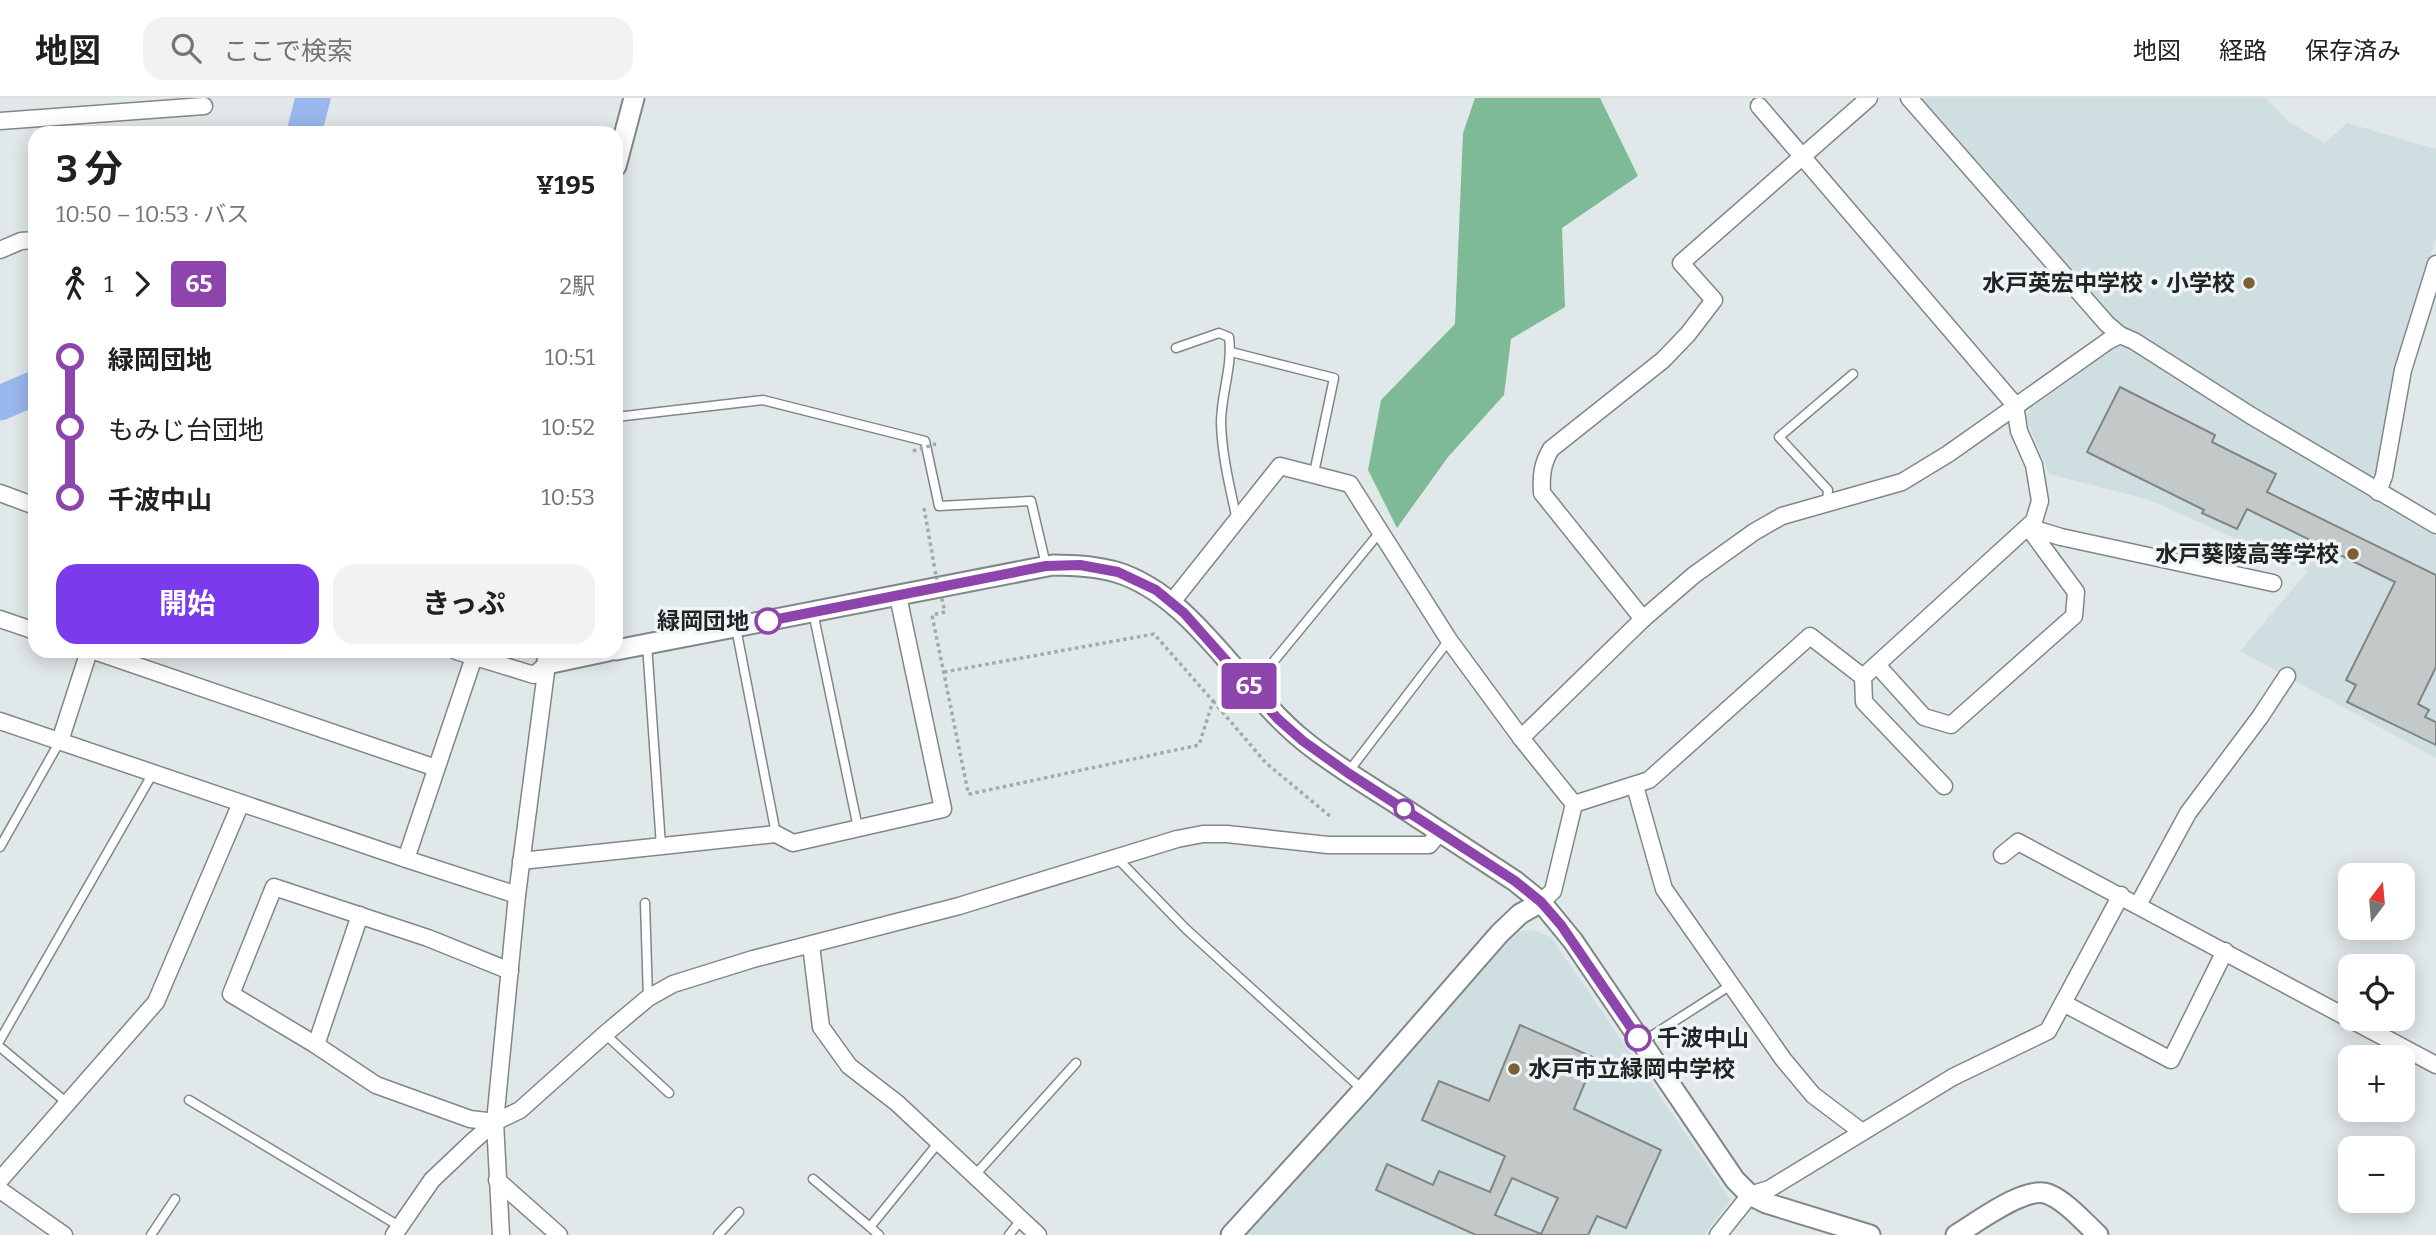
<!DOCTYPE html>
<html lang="ja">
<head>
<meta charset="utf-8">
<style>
	:root { --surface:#fff; --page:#f2f2f2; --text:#202124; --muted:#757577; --line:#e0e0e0; --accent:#7c3aed }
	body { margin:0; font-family:Bitter,"Noto Sans JP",serif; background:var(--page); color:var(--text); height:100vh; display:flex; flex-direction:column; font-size:26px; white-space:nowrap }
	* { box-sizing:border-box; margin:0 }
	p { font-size:23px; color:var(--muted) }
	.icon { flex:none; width:38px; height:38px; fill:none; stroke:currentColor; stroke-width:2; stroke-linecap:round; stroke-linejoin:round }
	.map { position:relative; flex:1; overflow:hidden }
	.side { position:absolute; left:28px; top:28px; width:595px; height:532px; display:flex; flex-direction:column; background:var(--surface); border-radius:21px; box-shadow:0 4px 18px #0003 }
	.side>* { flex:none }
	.badge { padding:0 14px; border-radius:5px; font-size:24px; line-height:46px }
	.needle { width:46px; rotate:16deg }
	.fabs { position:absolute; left:2338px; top:765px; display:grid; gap:14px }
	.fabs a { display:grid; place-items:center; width:77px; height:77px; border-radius:14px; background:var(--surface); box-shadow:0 4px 18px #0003; font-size:35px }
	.map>.badge { position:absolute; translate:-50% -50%; box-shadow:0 0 0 4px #fff }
	.legs { display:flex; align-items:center; gap:10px; height:77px; padding:0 28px; font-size:23px }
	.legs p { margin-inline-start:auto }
	.overview { display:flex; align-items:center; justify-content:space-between; height:119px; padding:0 28px }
	h1 { font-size:38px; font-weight:700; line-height:52px }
	.action { display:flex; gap:14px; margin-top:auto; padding:14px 28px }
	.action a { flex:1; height:80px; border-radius:21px; background:var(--accent); color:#fff; font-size:28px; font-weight:700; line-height:80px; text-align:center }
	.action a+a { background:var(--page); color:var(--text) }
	ul { padding:0 28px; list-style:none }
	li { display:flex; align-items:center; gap:24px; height:70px; font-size:26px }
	li i { display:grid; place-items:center; width:10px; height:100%; margin:0 9px; background:currentColor }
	li i::after { content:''; width:18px; height:18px; margin:-9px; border:5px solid; border-radius:50%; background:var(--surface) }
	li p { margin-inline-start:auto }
	li:first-child i { background:linear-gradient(#0000 50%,currentColor 0) }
	li:last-child i { background:linear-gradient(currentColor 50%,#0000 0) }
	header { display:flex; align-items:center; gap:42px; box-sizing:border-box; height:98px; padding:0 35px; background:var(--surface); border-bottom:2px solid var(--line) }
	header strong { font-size:33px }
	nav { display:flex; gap:38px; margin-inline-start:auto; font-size:24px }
	.search { width:490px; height:63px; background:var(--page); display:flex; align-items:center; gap:18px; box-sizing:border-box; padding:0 24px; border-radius:21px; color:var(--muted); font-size:26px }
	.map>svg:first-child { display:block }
	.built { fill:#cedee1 }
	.forest { fill:#7dba95 }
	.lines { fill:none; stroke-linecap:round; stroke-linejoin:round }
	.river { stroke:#9ab7ed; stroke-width:35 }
	.building { fill:#c3c9c8; stroke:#7f8684; stroke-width:2; fill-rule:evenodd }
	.service-casing { stroke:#818789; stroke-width:11 }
	.minor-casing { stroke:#818789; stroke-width:19 }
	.tertiary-casing { stroke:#818789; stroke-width:23 }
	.path { stroke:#a4aaab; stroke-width:3.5; stroke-dasharray:3.5 3.5; stroke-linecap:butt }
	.service { stroke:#fff; stroke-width:8 }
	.minor { stroke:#fff; stroke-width:16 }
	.tertiary { stroke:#fff; stroke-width:19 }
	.path-bridge { stroke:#a4aaab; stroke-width:3.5; stroke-dasharray:3.5 3.5; stroke-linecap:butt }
	.line-1-casing { stroke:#fff; stroke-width:16 }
	.line-1 { stroke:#8e44ad; stroke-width:10 }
	.poi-dot { fill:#7c5f32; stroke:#eff5f7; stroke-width:2.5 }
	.stop-1-dot { fill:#fff; stroke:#8e44ad; stroke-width:3.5 }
	.labels { text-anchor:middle; stroke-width:7; stroke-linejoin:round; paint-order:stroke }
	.poi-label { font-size:23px; font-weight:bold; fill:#222525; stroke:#eff5f7; text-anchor:end }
	.stop-label { font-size:23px; font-weight:bold; fill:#222525; stroke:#eff5f7; text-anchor:end }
</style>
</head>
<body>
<header>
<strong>地図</strong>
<div class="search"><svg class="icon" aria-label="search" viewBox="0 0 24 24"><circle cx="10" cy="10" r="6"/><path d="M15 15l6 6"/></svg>ここで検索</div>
<nav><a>地図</a><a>経路</a><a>保存済み</a></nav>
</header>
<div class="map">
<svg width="2436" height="1137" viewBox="0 0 2436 1137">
	<rect width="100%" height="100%" fill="#e1e8e9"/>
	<g class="built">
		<polygon points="1913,0 2266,0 2289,24 2325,45 2347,25 2436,51 2436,140 2395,268 2376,375 2370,379 2110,222"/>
		<polygon points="2115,247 2129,250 2242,323 2436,439 2436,660 2240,553 2308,473 2150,402 2049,376 2026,320 2030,310"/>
		<polygon points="1533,832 1551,839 1731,1102 1704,1137 1238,1137 1505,841 1520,833"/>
	</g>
	<polygon class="forest" points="1475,0 1600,0 1638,78 1562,130 1565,209 1511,241 1504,297 1448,359 1397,430 1368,372 1381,302 1455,226 1463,35"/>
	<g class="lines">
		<g class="river">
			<polyline points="304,35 313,0"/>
			<polyline points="0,305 35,290"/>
		</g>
	</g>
	<g class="building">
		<polygon points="2120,289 2215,337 2212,344 2276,376 2267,394 2436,477 2436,569 2418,606 2429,612 2425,619 2436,624 2436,647 2347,604 2356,587 2346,582 2395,484 2247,411 2237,431 2202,415 2204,412 2087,354"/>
		<path d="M1520,927L1595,960L1574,1011L1661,1052L1626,1130L1597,1118L1588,1137H1476L1376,1092L1387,1066L1433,1087L1439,1073L1490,1094L1505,1058L1422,1022L1439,983L1489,1003ZM1512,1080L1558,1100L1541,1136L1495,1117Z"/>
	</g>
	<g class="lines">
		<g class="service-casing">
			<g id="service">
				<path d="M1176,250L1219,235L1229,239C1233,268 1221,296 1221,325C1222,358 1230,390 1237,422"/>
				<polyline points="1231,254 1334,280 1314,375"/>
				<polyline points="616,319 763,302 925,343 939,408 1031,403 1046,467"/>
				<polyline points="1827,403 1828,392 1779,339 1853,276"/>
				<polyline points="813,514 858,730"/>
				<polyline points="736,530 776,736"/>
				<polyline points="647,546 661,748"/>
				<polyline points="1251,591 1380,434"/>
				<polyline points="1349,673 1449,542"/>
				<polyline points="0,749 60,643"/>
				<polyline points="1116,759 1186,831 1363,992"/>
				<polyline points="645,805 648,900"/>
				<polyline points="605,936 669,995"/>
				<polyline points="0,942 153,675"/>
				<polyline points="1642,944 1731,887"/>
				<polyline points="0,949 66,1004"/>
				<polyline points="189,1002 399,1128"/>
				<polyline points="975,1077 1076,965"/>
				<polyline points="813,1081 870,1129"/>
				<polyline points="151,1137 175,1101"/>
				<polyline points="718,1137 739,1114"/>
				<polyline points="879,1137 870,1129 939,1044"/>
				<polyline points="1009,1137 1021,1122"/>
			</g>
		</g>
		<g class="minor-casing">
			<g id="minor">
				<polyline points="1909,0 2107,226 2120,237"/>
				<polyline points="1759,8 2015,307 2019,333 2034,367 2040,403 2034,423 1863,579 1864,604 1944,688"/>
				<polyline points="0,23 204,8"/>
				<polyline points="0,152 21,143 35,142"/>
				<polyline points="2378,394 2384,378 2403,272 2436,166"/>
				<polyline points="0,395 35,408"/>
				<polyline points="1172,504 1280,368 1350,386 1449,542 1521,640"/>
				<polyline points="0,521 35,533"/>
				<path d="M1643,521L1542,395C1541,378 1542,366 1551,351L1663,262L1688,236L1714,202L1681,165L1869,0"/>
				<polyline points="94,553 436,670"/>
				<polyline points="456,553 534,577 547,566"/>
				<polyline points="1877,567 1924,619 1951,627 2074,518 2076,494 2028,429 2061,439 2273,485"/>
				<polyline points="0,623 406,761 517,797"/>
				<polyline points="60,643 89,553"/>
				<polyline points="1635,688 1664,791 1783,961 1813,997 1862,1034"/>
				<polyline points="1574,706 1649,682 1810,538 1863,579"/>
				<polyline points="2002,757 2018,744 2436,967"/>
				<polyline points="406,761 474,559"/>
				<polyline points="521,763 776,736 793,745 943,711 898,498"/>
				<polyline points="1541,804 1553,793 1574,706 1521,640 1643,521 1694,477 1754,434 1782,418 1902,384 1948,356 2108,243 2120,237 2134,243 2250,317 2436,427"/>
				<polyline points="2138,807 2188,715 2260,619 2287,578"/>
				<polyline points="811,847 821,929 849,968 897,1005 1038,1137"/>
				<polyline points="2063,905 2171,962 2225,853"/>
				<polyline points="316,947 360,817"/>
				<polyline points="495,1024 470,1021 376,987 316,947 231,896 274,789 428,840 510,873"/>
				<polyline points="0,1082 156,904 241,705"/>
				<polyline points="497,1082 559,1137"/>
				<polyline points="0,1092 64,1137"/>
				<polyline points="394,1137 432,1082 472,1044 495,1024 520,1012 605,936 648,900 673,886 753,861 959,808 1177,741 1203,736 1227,736 1328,747 1429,747 1440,734"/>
				<polyline points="501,1137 495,1024 517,797 547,566"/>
				<polyline points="1718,1137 1750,1097 1769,1091 1953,979 2048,933 2121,797"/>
			</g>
		</g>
		<g class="tertiary-casing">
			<g id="tertiary">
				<polyline points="616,68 634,0"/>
				<path d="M616,552L1053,467C1075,467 1095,468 1116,474C1193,497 1241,592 1303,642C1331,665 1361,683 1391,702C1432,729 1474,756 1515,783L1541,804L1573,843L1735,1082L1750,1097L1766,1105L1870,1137"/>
				<polyline points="548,553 547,566 608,553"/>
				<polyline points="1231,1137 1363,992 1500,835 1520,816 1541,804"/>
				<path d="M1956,1137C1976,1125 2026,1087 2048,1096C2066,1103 2084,1124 2098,1137"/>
			</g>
		</g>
		<g class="path">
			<polyline points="924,410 935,472"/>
			<polyline points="945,514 932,517 968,694"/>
			<polyline points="944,574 1154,536 1213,603 1199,647 965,697"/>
			<polyline points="1213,603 1266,665 1331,719"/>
		</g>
		<use href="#service" class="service"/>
		<use href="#minor" class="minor"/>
		<use href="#tertiary" class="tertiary"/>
		<g class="path-bridge">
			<polyline points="913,353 936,346"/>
			<polyline points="935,473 945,514"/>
		</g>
	</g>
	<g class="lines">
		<g class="line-1-casing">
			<polyline id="line-1" points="768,523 1046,468 1080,467 1118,474 1156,492 1184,515 1278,621 1303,643 1348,675 1515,783 1541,804 1561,827 1638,940"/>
		</g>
		<use href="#line-1" class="line-1"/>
	</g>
	<g class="poi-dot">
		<circle cx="2249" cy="185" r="7"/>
		<circle cx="2353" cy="456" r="7"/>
		<circle cx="1514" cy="971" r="7"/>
	</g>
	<g class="stop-1-dot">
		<circle cx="768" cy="523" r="12"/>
		<circle cx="1404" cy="711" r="9"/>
		<circle cx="1638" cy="940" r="12"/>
	</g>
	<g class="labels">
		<g class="poi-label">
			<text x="2235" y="193">水戸英宏中学校・小学校</text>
			<text x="2339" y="464">水戸葵陵高等学校</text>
			<text x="1528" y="979" text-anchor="start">水戸市立緑岡中学校</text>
		</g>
		<g class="stop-label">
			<text x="749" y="531">緑岡団地</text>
			<text x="1657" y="948" text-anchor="start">千波中山</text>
		</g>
	</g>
</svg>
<div class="fabs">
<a><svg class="needle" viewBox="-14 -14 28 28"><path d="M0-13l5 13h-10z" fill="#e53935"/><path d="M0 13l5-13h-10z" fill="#757577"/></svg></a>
<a><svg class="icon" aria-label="locate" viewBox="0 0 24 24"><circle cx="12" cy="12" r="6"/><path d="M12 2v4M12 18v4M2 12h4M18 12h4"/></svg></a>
<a>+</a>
<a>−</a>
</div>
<b class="badge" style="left:1249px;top:588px;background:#8e44ad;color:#fff">65</b>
<section class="side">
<div class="overview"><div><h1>3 分</h1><p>10:50 – 10:53 · バス</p></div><b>¥195</b></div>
<div class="legs"><svg class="icon" aria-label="walk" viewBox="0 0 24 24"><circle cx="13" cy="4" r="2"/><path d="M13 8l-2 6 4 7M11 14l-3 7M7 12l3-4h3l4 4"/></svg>1<svg class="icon" aria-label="forward" viewBox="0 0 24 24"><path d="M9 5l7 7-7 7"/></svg><b class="badge" style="background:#8e44ad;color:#fff">65</b><p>2駅</p></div>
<ul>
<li><i style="color:#8e44ad"></i><b>緑岡団地</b><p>10:51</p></li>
<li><i style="color:#8e44ad"></i><span>もみじ台団地</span><p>10:52</p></li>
<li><i style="color:#8e44ad"></i><b>千波中山</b><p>10:53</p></li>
</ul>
<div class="action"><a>開始</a><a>きっぷ</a></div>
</section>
</div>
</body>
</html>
